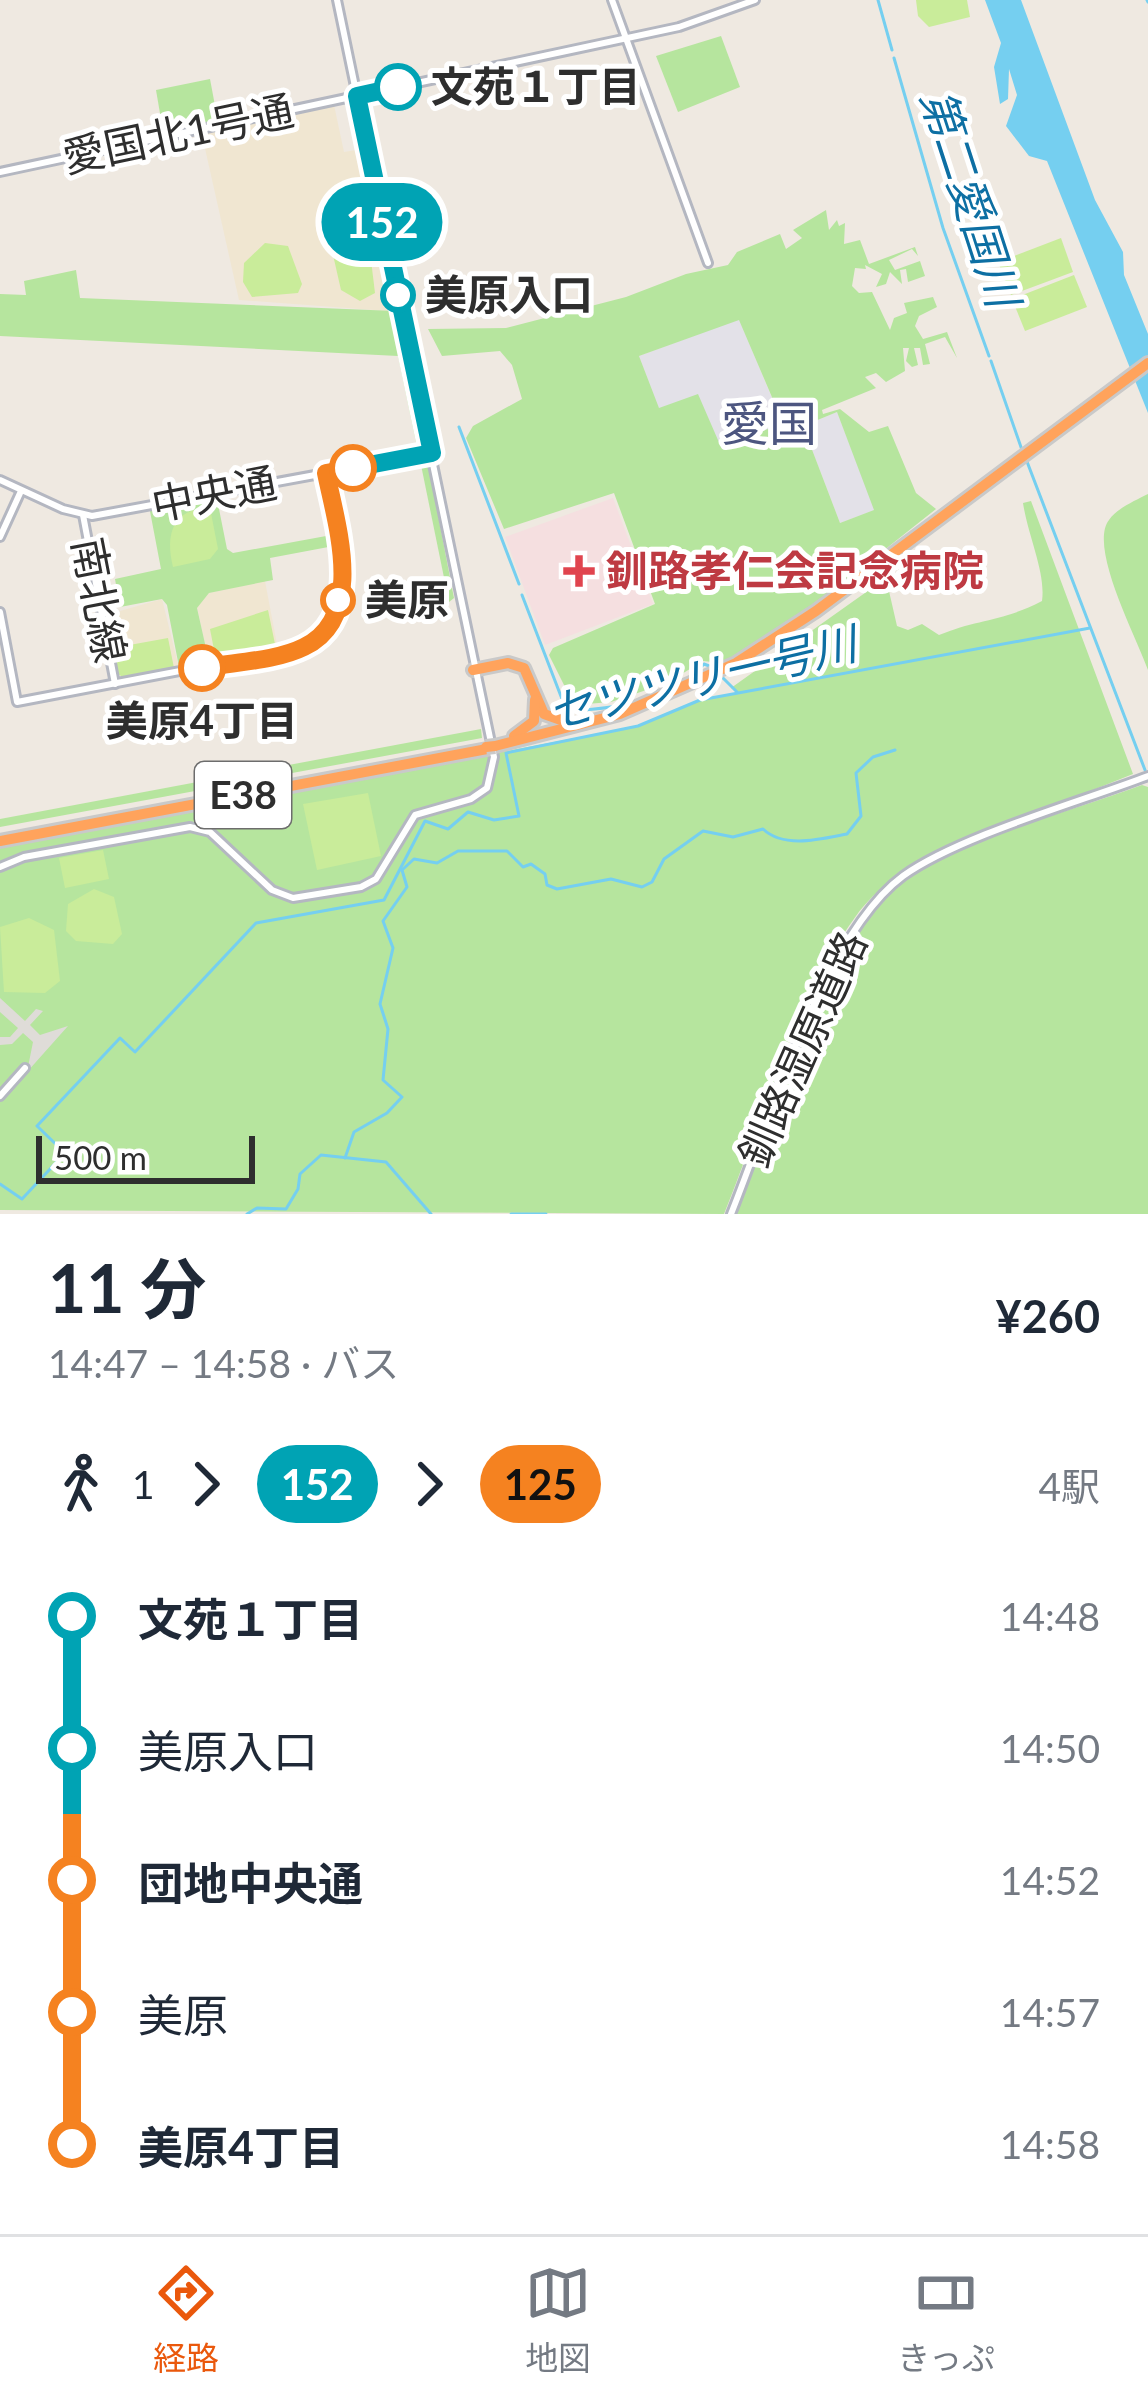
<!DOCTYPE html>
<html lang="ja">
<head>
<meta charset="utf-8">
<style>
	:root { --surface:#fff; --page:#f2f2f3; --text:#1f2937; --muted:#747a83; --line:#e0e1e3; --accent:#ea580c }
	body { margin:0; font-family:Lato,"Noto Sans JP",sans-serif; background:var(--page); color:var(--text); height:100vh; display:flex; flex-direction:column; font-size:45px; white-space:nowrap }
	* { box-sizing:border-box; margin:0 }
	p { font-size:39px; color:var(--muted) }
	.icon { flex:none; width:66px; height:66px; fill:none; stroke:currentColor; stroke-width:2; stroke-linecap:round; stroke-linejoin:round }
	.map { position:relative; height:1214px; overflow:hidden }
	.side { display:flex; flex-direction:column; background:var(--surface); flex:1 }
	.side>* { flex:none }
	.badge { padding:0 24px; border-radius:39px; font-size:42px; line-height:78px }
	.scale { position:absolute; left:36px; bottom:30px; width:219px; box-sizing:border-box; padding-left:12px; border:6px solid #2e2e2e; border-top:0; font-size:33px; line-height:42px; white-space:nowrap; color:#2e2e2e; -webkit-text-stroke:9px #fff; paint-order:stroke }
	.map>.badge { position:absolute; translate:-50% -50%; box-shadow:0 0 0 6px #fff }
	.legs { display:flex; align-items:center; gap:18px; height:132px; padding:0 48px; font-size:39px }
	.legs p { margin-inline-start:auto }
	.overview { display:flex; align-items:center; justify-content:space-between; height:204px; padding:0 48px }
	h1 { font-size:66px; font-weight:700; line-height:90px }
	ul { padding:0 48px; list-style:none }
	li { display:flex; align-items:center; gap:42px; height:132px; font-size:45px }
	li i { display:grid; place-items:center; width:18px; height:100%; margin:0 15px; background:currentColor }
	li i::after { content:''; width:30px; height:30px; margin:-15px; border:9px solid; border-radius:50%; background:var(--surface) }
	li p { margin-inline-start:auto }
	li:first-child i { background:linear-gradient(#0000 50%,currentColor 0) }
	li:last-child i { background:linear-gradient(currentColor 50%,#0000 0) }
	.menu { display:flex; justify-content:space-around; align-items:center; height:168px; border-top:3px solid var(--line); background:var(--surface); font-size:33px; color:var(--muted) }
	.menu a { display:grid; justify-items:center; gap:6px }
	.menu .active { color:var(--accent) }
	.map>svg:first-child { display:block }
	.industrial { fill:#e3e1e8 }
	.education { fill:#f0e6d1 }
	.medical { fill:#f5dfe0 }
	.green { fill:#b6e59e; fill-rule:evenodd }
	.pitch { fill:#c9ec9a }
	.plaza { fill:#dfdcd8 }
	.water { fill:#75cff0 }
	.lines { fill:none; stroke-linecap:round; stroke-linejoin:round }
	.stream { stroke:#75cff0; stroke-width:3 }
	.tertiary-casing { stroke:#b4b7c1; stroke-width:12 }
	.motorway-casing { stroke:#c9c9c9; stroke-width:16 }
	.tertiary { stroke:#fff; stroke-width:6 }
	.motorway { stroke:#ffa35c; stroke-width:10 }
	.motorway-bridge-casing { stroke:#c9c9c9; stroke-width:16; stroke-linecap:butt }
	.motorway-bridge { stroke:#ffa35c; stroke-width:10 }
	.line-1-casing { stroke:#fff; stroke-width:27 }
	.line-2-casing { stroke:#fff; stroke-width:27 }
	.line-1 { stroke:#00a3b4; stroke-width:18 }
	.line-2 { stroke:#f58220; stroke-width:18 }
	.stop-1-dot { fill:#fff; stroke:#00a3b4; stroke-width:6 }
	.stop-2-dot { fill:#fff; stroke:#f58220; stroke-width:6 }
	.health-dot { fill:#e0444e; stroke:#fff; stroke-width:4.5 }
	.labels { text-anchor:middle; stroke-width:10; stroke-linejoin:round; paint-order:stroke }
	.shield { fill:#fff; stroke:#6d6d6d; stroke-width:3 }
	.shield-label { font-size:39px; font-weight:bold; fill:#2e2e2e }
	.stop-label { font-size:42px; font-weight:bold; fill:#2e2e2e; stroke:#fff; text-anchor:start }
	.street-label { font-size:42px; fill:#2e2e2e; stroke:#fff }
	.health-label { font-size:42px; font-weight:bold; fill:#be3a42; stroke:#fff; text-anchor:start }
	.water-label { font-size:45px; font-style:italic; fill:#0d6fa3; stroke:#fff }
	.quarter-label { font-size:48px; fill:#4d5680; stroke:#fff }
</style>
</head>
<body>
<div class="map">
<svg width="1148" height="1214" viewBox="0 0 1148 1214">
	<rect width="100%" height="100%" fill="#efe9e1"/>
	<g class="industrial">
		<polygon points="739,319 783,424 721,447 659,409 639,356"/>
		<polygon points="837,412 875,510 840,523 803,426"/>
	</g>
	<g class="education">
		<polygon points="334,105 344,152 362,149 387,311 239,300 202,135"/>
		<polygon points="265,581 278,650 209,663 197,607 209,593"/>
		<polygon points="162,599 179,668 122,679 106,615"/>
	</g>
	<polygon class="medical" points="613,498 653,604 545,645 505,537"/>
	<g class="green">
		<polygon points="721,36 740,87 678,112 656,56"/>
		<polygon points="210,79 218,122 163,131 156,90"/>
		<path d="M826,210L829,230L837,220L839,226L845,223L844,244L860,240L869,264L915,247L918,256L912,249L889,260L895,270L920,261L925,276L908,282L906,269L900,270L902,284L890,272L886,284L876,287L882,274L865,265L866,269L855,268L852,286L859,293L872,292L890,330L894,318L907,313L904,303L933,297L937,307L919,316L915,326L923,339L947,332L957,358L945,337L925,344L930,364L923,365L920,348H914L918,365L912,367L906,361L909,348H903L905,371L886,382L876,373L865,377L876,388L822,410L823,414L840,409L869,432L888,426L916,493L936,509L796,620L722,663L703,661L667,683L611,702L574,705L549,655L553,648L655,604L614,493L504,529L466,438L473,426L522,399L512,365L500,351L442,356L428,329L506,328L626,297L686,274L728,265L737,252L780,234L786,249L802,238L793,230ZM739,320L783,423L721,447L698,394L659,408L639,356ZM837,412L874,510L840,523L803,426Z"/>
		<polygon points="76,270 80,298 395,311 425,448 418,452 398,356 0,336 0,294 26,295 24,281"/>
		<polygon points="420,460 428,463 454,598 449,602"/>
		<polygon points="216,494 227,549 233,553 337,534 339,545 270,558 273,580 209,593 197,608 210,666 180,672 167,605 162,599 120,607 115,579 161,569 149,506"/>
		<path d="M1148,494V670C1137,638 1088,547 1109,520C1116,509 1136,500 1148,494Z"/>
		<path d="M1031,501L1133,774L935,853C906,869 876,888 856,916C799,993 761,1123 724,1214L0,1210V847L638,726L700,700L740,693L731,688L886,578L897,626L908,630L922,624L939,635C977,619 1002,622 1042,601C1046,573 1028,536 1023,503Z"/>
		<polygon points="481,729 482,738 0,827 0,819"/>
		<path d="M1142,785L1148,787V1214H736C775,1118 825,934 911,876C974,835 1070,812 1142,785Z"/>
	</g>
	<g class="pitch">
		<polygon points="916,0 967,0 970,17 929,27 918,16"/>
		<polygon points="350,227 368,235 375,293 360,301 341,290 331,246 337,232"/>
		<polygon points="1061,238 1073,272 1011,295 998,262"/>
		<polygon points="265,243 288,246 302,284 298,293 252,297 243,282 244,263"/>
		<polygon points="1074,275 1087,307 1025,331 1012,299"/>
		<path d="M210,508L218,549L210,559L173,567C165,535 172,508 210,508Z"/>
		<polygon points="268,610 275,644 270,650 216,660 210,629"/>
		<polygon points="168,638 174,668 124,678 118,674 113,648"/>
		<polygon points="368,793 381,856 317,870 303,804"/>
		<polygon points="103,850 109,879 65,888 59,858"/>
		<polygon points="94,889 114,897 122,934 113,944 76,941 66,931 68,904"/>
		<polygon points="29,918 54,930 60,981 45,993 4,992 0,927"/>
	</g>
	<polygon class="plaza" points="0,998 25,1021 36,1009 43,1011 30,1025 40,1035 68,1026 27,1072 33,1042 23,1033 12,1044 0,1045 0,1037 10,1037 18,1028 0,1012"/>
	<polygon class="water" points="985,0 1021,0 1095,200 1123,252 1124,275 1148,334 1148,413 1047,161 1029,156 1006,126 1017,95 1009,69 1008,99 1000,104 994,67 1001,43"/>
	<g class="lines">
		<g class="stream">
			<polyline points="878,0 892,50"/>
			<polyline points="1147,0 1148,2"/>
			<polyline points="894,58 943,228 989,356"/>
			<polyline points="991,361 1022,450"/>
			<polyline points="459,427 519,584"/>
			<polyline points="1026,459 1145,770"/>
			<path d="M522,595L567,712C590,708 611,710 634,702"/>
			<polyline points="692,676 704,664 717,669"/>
			<polyline points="722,677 737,692"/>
			<path d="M345,1158L354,1132L387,1113L402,1097L383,1080L388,1029L380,1004L393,948L383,921L407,887L402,870L414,859L437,863L458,851H507L523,867L531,864L545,874L547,885L557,889L611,879L642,887L652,882L664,859L703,831L733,837L763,829C784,849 821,839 847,834L861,816L856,773L873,757L895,750"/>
			<polyline points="0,1184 22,1199 65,1153 37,1126 120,1038 135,1052 256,923 384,900 425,821 448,829 468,812 494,820 519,816 506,753 638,726 700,700 1090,628"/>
			<polyline points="247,1214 257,1208 286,1209 298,1189 300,1174 321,1155 386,1162 431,1214"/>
			<polyline points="511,1214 546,1214"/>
		</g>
		<g class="tertiary-casing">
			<g id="tertiary">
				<polyline points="337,0 401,308"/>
				<polyline points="612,0 708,263"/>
				<polyline points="0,172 679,27 755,0"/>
				<polyline points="0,480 63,509 92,516 429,454"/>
				<polyline points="83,515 115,684"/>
				<polyline points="0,537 21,491"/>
				<path d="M0,612L17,702L306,647C364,607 336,530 326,473"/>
				<polyline points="0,867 24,857 190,827 210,832 272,890 293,898 361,887 376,879 415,815 471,799 487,788 494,757 400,306"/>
				<polyline points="0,1096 25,1068"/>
				<path d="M731,1214C769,1120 824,934 903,876C959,836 1080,802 1148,776"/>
			</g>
		</g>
		<g class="motorway-casing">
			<g id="motorway">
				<polyline points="473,670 508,663 524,668 544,714 572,724"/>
				<polyline points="514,736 534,721 535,700"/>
				<polyline points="495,746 620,714 736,663 816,611 1148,363"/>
				<polyline points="0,841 487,749"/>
			</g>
		</g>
		<use href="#tertiary" class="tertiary"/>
		<use href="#motorway" class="motorway"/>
		<g class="motorway-bridge-casing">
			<polyline id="motorway-bridge" points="486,747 495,746"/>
		</g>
		<use href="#motorway-bridge" class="motorway-bridge"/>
	</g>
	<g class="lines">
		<g class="line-1-casing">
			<polyline id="line-1" points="353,468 432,453 357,96 398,87"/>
		</g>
		<g class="line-2-casing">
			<path id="line-2" d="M202,668C234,662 276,661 304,647C367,617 336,523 326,473L353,468"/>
		</g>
		<use href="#line-1" class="line-1"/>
		<use href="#line-2" class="line-2"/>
	</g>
	<g class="stop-1-dot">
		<circle cx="398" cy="87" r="21"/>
		<circle cx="398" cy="295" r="15"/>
	</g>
	<g class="stop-2-dot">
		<circle cx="353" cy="468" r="21"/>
		<circle cx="338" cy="600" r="15"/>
		<circle cx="202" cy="668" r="21"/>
	</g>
	<path class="health-dot" d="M573 553h12v12h12v12h-12v12h-12v-12h-12v-12h12z"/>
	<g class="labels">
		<rect class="shield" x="195" y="762" width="96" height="66" rx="9"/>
		<g class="shield-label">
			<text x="243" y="809">E38</text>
		</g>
		<g class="stop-label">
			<text x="431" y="102">文苑１丁目</text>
			<text x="425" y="310">美原入口</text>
			<text x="365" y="615">美原</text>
			<text x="202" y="736" text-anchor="middle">美原4丁目</text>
		</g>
		<g class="street-label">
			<text transform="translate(178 134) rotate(-12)" y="15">愛国北1号通</text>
			<text transform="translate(214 494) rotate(-11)" y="15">中央通</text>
			<text transform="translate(99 600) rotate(79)" y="15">南北線</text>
			<text transform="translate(803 1049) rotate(-66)" y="15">釧路湿原道路</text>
		</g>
		<g class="health-label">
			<text x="606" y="586">釧路孝仁会記念病院</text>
		</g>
		<g class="water-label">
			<text transform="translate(970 198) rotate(72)" y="16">第二愛国川</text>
			<text transform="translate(702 678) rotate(-13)" y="16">セツツリ一号川</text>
		</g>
		<g class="quarter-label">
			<text x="769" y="441">愛国</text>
		</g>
	</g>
</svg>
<div class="scale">500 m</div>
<b class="badge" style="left:382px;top:222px;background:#00a3b4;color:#fff">152</b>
</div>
<section class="side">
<div class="overview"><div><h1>11 分</h1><p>14:47 – 14:58 · バス</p></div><b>¥260</b></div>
<div class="legs"><svg class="icon" aria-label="walk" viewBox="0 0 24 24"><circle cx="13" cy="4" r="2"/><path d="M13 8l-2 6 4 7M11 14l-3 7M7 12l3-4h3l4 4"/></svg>1<svg class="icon" aria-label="forward" viewBox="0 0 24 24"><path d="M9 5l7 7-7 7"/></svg><b class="badge" style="background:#00a3b4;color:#fff">152</b><svg class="icon" aria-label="forward" viewBox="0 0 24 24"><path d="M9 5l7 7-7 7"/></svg><b class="badge" style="background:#f58220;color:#111">125</b><p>4駅</p></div>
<ul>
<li><i style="color:#00a3b4"></i><b>文苑１丁目</b><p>14:48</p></li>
<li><i style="color:#00a3b4"></i><span>美原入口</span><p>14:50</p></li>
<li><i style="color:#f58220"></i><b>団地中央通</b><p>14:52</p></li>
<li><i style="color:#f58220"></i><span>美原</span><p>14:57</p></li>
<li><i style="color:#f58220"></i><b>美原4丁目</b><p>14:58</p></li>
</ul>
</section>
<nav class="menu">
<a class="active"><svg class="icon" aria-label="directions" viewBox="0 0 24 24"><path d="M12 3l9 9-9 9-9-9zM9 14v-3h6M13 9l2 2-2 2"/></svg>経路</a>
<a><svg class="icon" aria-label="map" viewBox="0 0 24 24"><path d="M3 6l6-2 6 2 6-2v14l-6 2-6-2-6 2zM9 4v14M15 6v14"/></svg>地図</a>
<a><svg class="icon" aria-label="tickets" viewBox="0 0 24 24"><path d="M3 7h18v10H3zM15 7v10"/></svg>きっぷ</a>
</nav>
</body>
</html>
